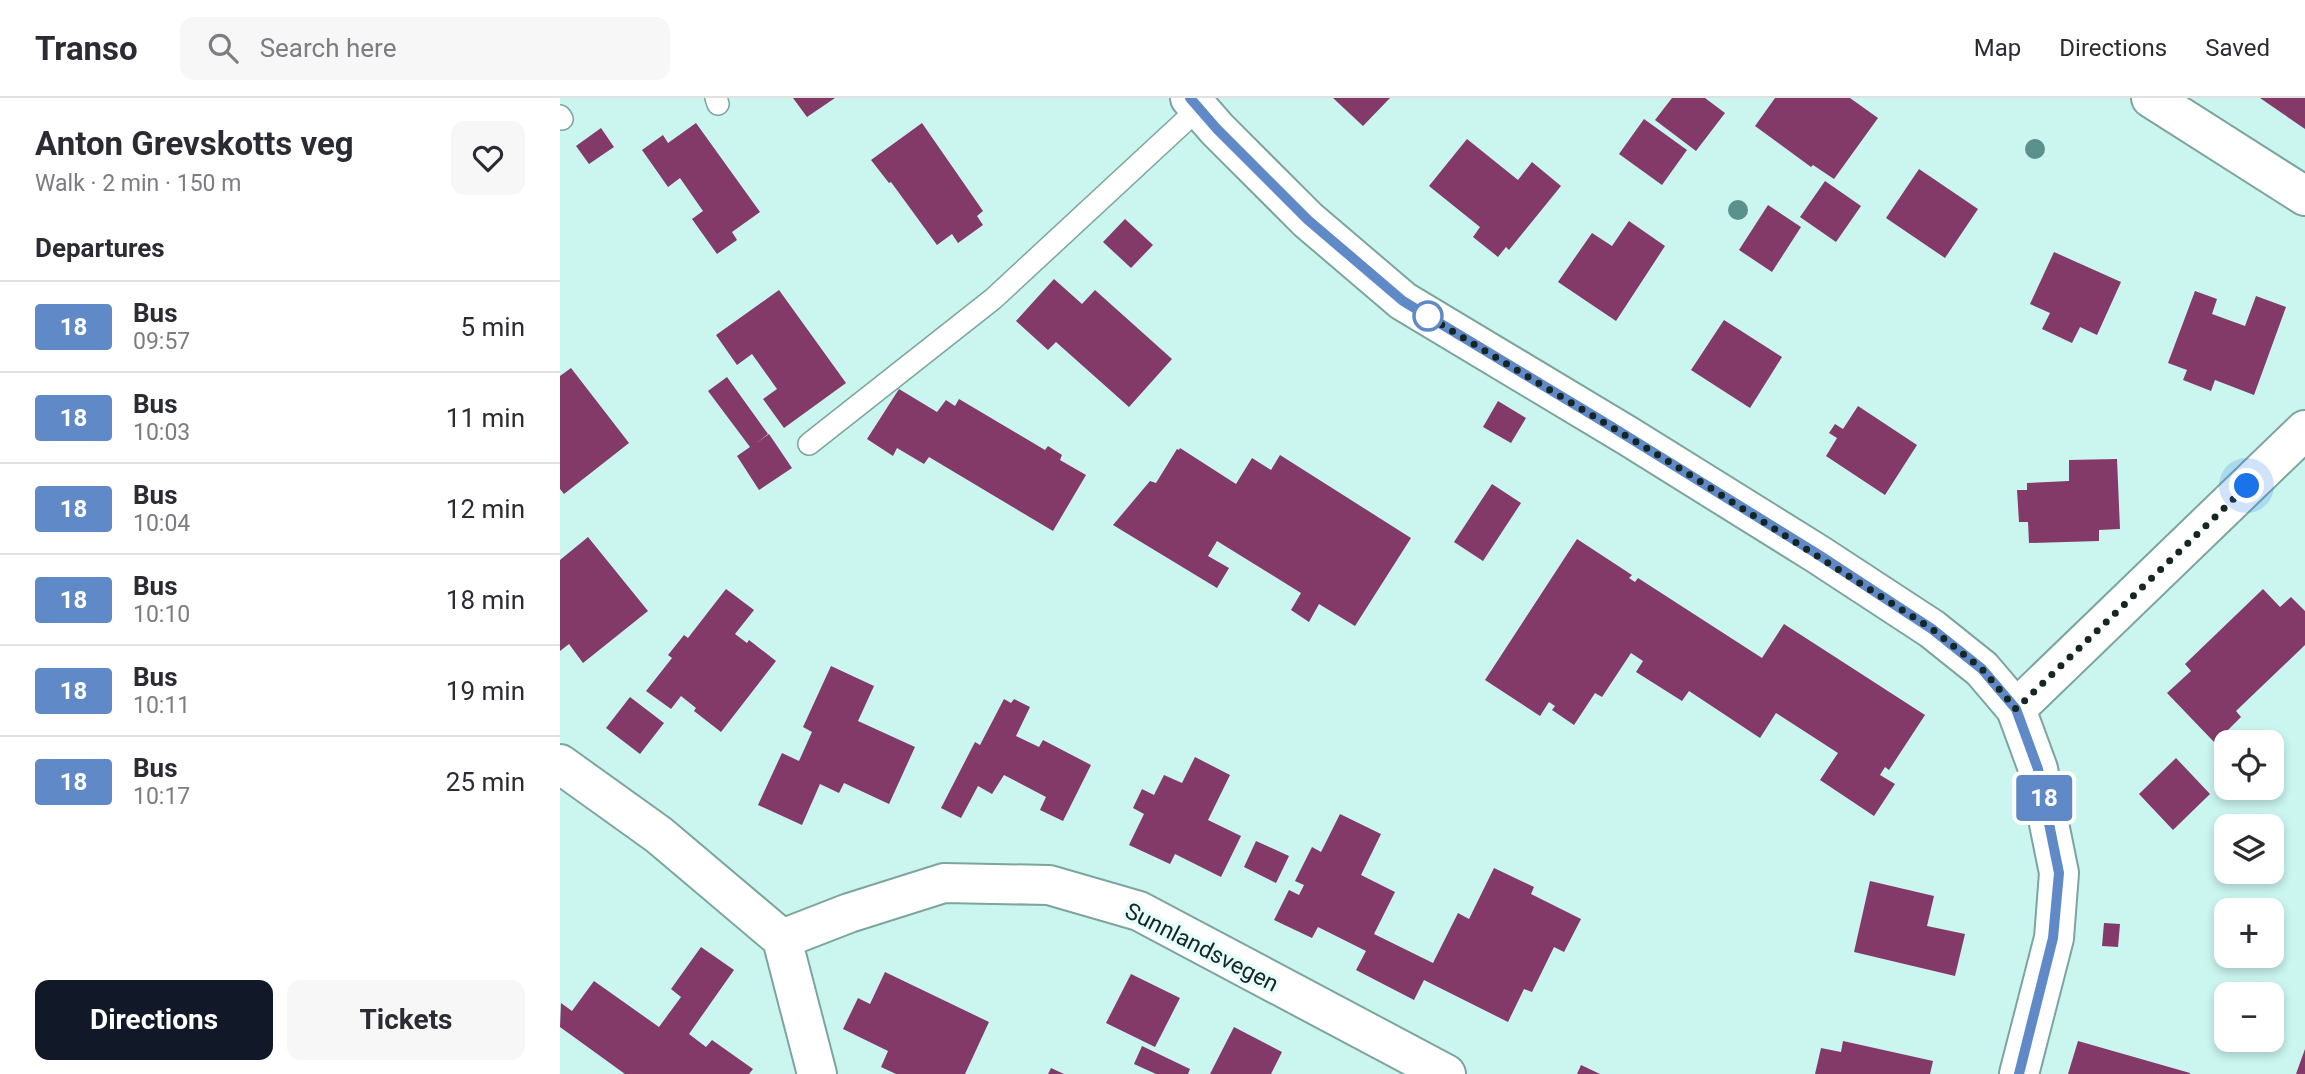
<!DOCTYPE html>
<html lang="en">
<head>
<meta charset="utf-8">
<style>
	:root { --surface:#fff; --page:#f7f7f7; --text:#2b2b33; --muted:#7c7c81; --line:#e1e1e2; --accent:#111827 }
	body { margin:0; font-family:Roboto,sans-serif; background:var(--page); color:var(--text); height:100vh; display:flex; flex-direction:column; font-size:26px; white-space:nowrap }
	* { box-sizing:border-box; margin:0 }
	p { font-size:23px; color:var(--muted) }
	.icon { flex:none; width:38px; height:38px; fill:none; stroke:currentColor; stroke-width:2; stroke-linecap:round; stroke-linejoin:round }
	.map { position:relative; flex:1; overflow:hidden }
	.side { display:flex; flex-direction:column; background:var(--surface); width:560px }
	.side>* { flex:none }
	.badge { padding:0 14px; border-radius:5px; font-size:24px; line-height:46px }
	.controls { position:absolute; left:1654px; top:632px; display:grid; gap:14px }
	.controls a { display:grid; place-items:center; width:70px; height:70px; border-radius:14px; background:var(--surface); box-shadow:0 4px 10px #0003; font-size:35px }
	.you { position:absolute; width:35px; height:35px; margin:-18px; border:5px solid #fff; border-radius:50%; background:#1a73e8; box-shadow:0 0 0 10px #1a73e833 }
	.map>.badge { position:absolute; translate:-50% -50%; box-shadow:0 0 0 4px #fff }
	h2 { padding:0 35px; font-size:26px; line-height:63px }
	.round { display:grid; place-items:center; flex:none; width:74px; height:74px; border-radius:14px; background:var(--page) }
	.headline { display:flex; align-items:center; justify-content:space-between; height:119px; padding:0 35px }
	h1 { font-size:33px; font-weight:700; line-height:52px }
	.cta { display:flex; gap:14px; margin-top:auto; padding:14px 35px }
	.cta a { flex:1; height:80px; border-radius:14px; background:var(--accent); color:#fff; font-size:28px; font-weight:700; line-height:80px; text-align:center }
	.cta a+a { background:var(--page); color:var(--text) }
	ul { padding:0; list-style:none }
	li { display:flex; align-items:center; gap:21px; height:91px; padding:0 35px; border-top:2px solid var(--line) }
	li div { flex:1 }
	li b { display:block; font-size:26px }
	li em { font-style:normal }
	li .badge { min-width:77px; font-weight:700; text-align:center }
	header { display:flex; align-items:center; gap:42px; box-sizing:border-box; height:98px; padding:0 35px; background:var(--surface); border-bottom:2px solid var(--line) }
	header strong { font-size:33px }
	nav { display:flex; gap:38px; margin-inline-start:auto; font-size:24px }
	.search { width:490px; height:63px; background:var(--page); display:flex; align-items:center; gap:18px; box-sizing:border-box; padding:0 24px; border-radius:14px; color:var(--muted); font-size:26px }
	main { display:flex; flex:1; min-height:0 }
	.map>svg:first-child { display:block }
	.building { fill:#833a68 }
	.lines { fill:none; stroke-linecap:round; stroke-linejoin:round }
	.lane-casing { stroke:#7da49f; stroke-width:24 }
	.street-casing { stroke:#7da49f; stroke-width:42 }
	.secondary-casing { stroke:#7da49f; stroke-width:42 }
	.lane { stroke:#fff; stroke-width:21 }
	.street { stroke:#fff; stroke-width:38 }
	.secondary { stroke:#fff; stroke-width:38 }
	.tree { fill:#5b918c }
	.line-casing { stroke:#fff; stroke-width:16 }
	.line { stroke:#5f8ac7; stroke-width:10 }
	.walk { stroke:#162624; stroke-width:7; stroke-dasharray:0 12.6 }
	.stop-dot { fill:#fff; stroke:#5f8ac7; stroke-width:3.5 }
	.labels { text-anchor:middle; stroke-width:7; stroke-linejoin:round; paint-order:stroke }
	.street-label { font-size:23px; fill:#162624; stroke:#e5fefb }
</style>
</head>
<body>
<header>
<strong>Transo</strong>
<div class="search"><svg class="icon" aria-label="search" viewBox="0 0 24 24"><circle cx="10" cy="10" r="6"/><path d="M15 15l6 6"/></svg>Search here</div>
<nav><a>Map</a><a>Directions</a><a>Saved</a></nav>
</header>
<main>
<section class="side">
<div class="headline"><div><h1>Anton Grevskotts veg</h1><p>Walk · 2 min · 150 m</p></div><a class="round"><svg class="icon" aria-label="heart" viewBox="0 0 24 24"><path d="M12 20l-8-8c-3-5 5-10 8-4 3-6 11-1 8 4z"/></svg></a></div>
<h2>Departures</h2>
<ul>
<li><span class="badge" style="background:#5f8ac7;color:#fff">18</span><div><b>Bus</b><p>09:57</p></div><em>5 min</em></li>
<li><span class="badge" style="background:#5f8ac7;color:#fff">18</span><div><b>Bus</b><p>10:03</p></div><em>11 min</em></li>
<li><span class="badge" style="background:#5f8ac7;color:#fff">18</span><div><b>Bus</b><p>10:04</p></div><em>12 min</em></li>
<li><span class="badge" style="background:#5f8ac7;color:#fff">18</span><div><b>Bus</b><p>10:10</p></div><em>18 min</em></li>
<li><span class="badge" style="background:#5f8ac7;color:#fff">18</span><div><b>Bus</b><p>10:11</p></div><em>19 min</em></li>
<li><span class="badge" style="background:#5f8ac7;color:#fff">18</span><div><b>Bus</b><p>10:17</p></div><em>25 min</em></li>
</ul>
<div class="cta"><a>Directions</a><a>Tickets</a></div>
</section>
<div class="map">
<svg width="1745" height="976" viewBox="0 0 1745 976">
	<rect width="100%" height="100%" fill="#cbf5ef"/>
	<g class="building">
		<polygon points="233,0 275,0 247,19"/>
		<polygon points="773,0 830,0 803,28"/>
		<polygon points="1112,0 1145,0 1165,15 1136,53 1095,22"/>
		<polygon points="1215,0 1290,0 1318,20 1274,81 1253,67 1251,69 1195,28"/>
		<polygon points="1700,0 1745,0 1745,31"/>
		<polygon points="1084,21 1127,52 1102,87 1059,56"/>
		<polygon points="136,25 200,114 172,134 177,142 157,156 132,121 143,113 120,80 108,89 82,52 103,37 108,45"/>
		<polygon points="362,25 423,113 417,118 423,127 398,145 392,136 377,147 331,84 329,85 311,62"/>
		<polygon points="41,30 54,49 29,66 16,48"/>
		<polygon points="907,41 958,82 972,64 1001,88 949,152 946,149 938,159 913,139 920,129 869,88"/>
		<polygon points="1359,71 1418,111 1385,160 1326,120"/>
		<polygon points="1265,83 1301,108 1276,144 1240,119"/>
		<polygon points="1208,107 1241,129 1212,174 1179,152"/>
		<polygon points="565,121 593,147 571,170 543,144"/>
		<polygon points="1069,123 1105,148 1056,223 998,184 1032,135 1052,148"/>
		<polygon points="1494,154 1561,184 1537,237 1520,229 1512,245 1482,231 1490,215 1470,206"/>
		<polygon points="494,181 522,206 535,192 612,261 569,309 496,244 488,252 456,223"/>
		<polygon points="219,192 286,285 224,330 203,301 217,291 192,256 177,267 156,237"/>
		<polygon points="1635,193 1657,201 1652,216 1685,228 1696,198 1726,209 1694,297 1655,282 1651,293 1623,282 1627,272 1608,265"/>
		<polygon points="1164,222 1222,259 1190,310 1131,272"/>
		<polygon points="11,270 69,345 4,396 0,391 0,278"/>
		<polygon points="167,279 208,336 198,344 209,336 232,370 199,392 177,358 190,349 148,293"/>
		<polygon points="339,291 377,314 386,302 395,308 399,301 485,352 488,348 502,357 500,362 526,377 493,433 369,359 364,366 337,350 333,358 307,341"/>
		<polygon points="938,303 966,320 951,345 923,329"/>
		<polygon points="1298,308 1357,347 1325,397 1266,358 1277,340 1269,335 1275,326 1283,331"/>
		<polygon points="620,350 676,386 692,360 711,372 720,357 851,440 795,528 759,506 749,524 731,512 741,495 657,443 648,458 669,470 657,490 553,427 590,383 596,385 617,351 619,352"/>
		<polygon points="1557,361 1560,431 1539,432 1539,443 1469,445 1468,424 1459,424 1457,392 1467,392 1467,385 1509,383 1509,362"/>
		<polygon points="932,386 961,405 923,463 894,444"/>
		<polygon points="28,439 88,513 23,565 9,546 0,553 0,462"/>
		<polygon points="1017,441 1072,477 1069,480 1075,484 1078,480 1202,560 1224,526 1365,617 1329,672 1325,669 1320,677 1335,686 1314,718 1260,682 1278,655 1216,615 1200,640 1129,593 1122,603 1076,574 1083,563 1071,555 1042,599 1035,595 1014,627 992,612 995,608 989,604 980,618 925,582"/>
		<polygon points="166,491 194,512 175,536 187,545 189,542 216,563 161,634 134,613 136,610 121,598 111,611 86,593 112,560 108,557 124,537 128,540"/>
		<polygon points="1703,491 1720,509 1731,499 1745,513 1745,547 1676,613 1681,619 1655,645 1607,595 1631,573 1625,566"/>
		<polygon points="271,568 314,588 298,623 355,649 329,706 284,685 279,695 260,686 242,727 198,707 222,655 239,663 252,634 243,629"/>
		<polygon points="70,599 104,625 80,656 46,630"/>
		<polygon points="444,601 451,605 454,601 470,609 456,638 479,649 483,642 531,667 503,723 480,712 486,699 444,677 432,696 418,688 401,720 381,710 415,644 420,647"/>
		<polygon points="635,659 670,677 648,722 681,738 661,779 615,756 610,766 569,747 584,716 573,710 582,691 594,697 604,677 622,685"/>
		<polygon points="1616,660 1650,696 1613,732 1579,696"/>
		<polygon points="780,716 821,736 801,777 835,794 814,836 873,865 898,815 909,821 934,770 974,789 971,796 1021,821 1004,854 994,849 972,894 964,891 948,924 864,882 854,902 796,872 806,853 758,829 752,840 714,822 729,792 739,797 744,787 735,783 752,749 761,754"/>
		<polygon points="696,743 729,758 716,785 684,769"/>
		<polygon points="1310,783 1374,798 1367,828 1405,836 1395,878 1294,854"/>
		<polygon points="1544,825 1560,826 1558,849 1542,848"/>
		<polygon points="141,849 174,872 129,936 146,949 152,942 193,971 189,976 65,976 0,929 1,905 12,913 34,883 99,929 121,899 111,891"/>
		<polygon points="325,874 429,924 405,976 336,976 321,969 328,953 283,931 298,900 310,906"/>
		<polygon points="571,876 620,900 595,949 546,925"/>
		<polygon points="674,929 722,954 711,976 650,976"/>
		<polygon points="1283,943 1373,963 1370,976 1255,976 1261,950 1281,954"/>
		<polygon points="1518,943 1630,975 1630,976 1508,976"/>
		<polygon points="582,948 630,971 628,976 596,976 574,966"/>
		<polygon points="1745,952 1745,976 1736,976 1745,951"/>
		<polygon points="1021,967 1040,976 1017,976"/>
		<polygon points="491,970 504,976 488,976"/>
	</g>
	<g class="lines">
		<g class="lane-casing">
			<g id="lane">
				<polyline points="156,0 158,6"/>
				<polyline points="0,18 2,21"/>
				<polyline points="249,346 433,201 638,11"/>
			</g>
		</g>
		<g class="street-casing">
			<g id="street">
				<polyline points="1591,0 1745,98"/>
				<polyline points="1456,611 1745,332"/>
				<polyline points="0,666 99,737 222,841 257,976"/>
				<polyline points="222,841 289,815 384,785 489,787 579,813 886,976"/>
			</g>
		</g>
		<g class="secondary-casing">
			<polyline id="secondary" points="630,0 657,31 748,122 843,203 1068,338 1259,457 1372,531 1422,571 1456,611 1478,671 1499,775 1494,840 1459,976"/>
		</g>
		<use href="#lane" class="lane"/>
		<use href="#street" class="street"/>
		<use href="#secondary" class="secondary"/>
	</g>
	<g class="tree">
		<circle cx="1475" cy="51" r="10"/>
		<circle cx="1178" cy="112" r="10"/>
	</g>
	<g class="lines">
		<g class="line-casing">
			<polyline id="line" points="630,0 657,31 748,122 843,203 1044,324 1259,457 1372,531 1422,571 1456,611 1478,671 1499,775 1493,840 1459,976"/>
		</g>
		<use href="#line" class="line"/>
		<polyline class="walk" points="868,218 864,216 1111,365 1372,531 1422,571 1456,611 1687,388"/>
	</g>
	<circle class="stop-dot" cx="868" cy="218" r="14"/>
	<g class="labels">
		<g class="street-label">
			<text transform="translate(642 849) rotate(27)" y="8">Sunnlandsvegen</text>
		</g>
	</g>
</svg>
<div class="controls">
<a><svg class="icon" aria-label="locate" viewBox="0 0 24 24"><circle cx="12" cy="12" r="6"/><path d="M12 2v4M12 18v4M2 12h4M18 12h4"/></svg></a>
<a><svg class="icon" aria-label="layers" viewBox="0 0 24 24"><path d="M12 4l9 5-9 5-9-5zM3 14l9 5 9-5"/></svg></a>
<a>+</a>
<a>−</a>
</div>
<div class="you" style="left:1687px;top:388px"></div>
<b class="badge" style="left:1484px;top:700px;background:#5f8ac7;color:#fff">18</b>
</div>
</main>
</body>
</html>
